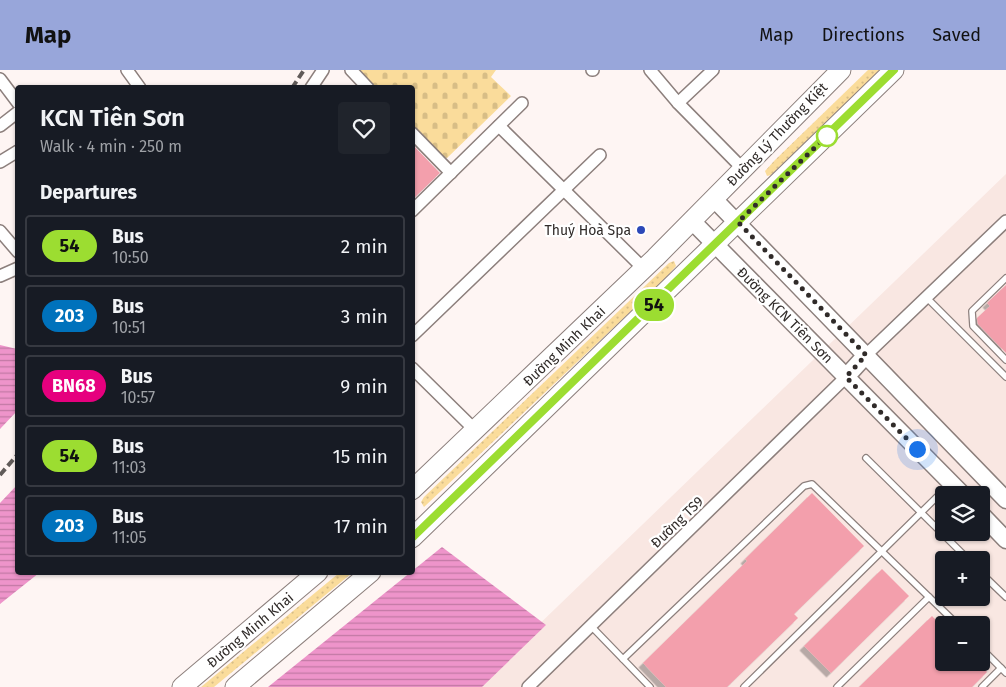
<!DOCTYPE html>
<html lang="en">
<head>
<meta charset="utf-8">
<style>
	:root { --surface:#171b24; --page:#20242c; --text:#f1f3f6; --muted:#9ea1a6; --line:#363941; --accent:#98a6da }
	body { margin:0; font-family:"Fira Sans",sans-serif; background:var(--page); color:var(--text); height:100vh; display:flex; flex-direction:column; font-size:19px; white-space:nowrap }
	* { box-sizing:border-box; margin:0 }
	p { font-size:16px; color:var(--muted) }
	.icon { flex:none; width:28px; height:28px; fill:none; stroke:currentColor; stroke-width:2; stroke-linecap:round; stroke-linejoin:round }
	.map { position:relative; flex:1; overflow:hidden }
	.side { position:absolute; left:15px; top:15px; width:400px; height:490px; display:flex; flex-direction:column; background:var(--surface); border-radius:5px; box-shadow:0 1px 4px #0004 }
	.side>* { flex:none }
	.badge { padding:0 10px; border-radius:16px; font-size:18px; line-height:32px }
	.fabs { position:absolute; left:935px; top:416px; display:grid; gap:10px }
	.fabs a { display:grid; place-items:center; width:55px; height:55px; border-radius:5px; background:var(--surface); box-shadow:0 1px 4px #0004; font-size:25px }
	.you { position:absolute; width:25px; height:25px; margin:-12px; border:4px solid #fff; border-radius:50%; background:#1a73e8; box-shadow:0 0 0 8px #1a73e833 }
	.map>.badge { position:absolute; translate:-50% -50%; box-shadow:0 0 0 2px #fff }
	h2 { padding:0 25px; font-size:19px; line-height:45px }
	.round { display:grid; place-items:center; flex:none; width:52px; height:52px; border-radius:5px; background:var(--page) }
	.overview { display:flex; align-items:center; justify-content:space-between; height:85px; padding:0 25px }
	h1 { font-size:24px; font-weight:600; line-height:38px }
	ul { padding:0; list-style:none }
	li { display:flex; align-items:center; gap:15px; height:62px; margin:0 10px 8px; padding:0 15px; border:2px solid var(--line); border-radius:5px }
	li div { flex:1 }
	li b { display:block; font-size:19px }
	li em { font-style:normal }
	li .badge { min-width:55px; font-weight:700; text-align:center }
	header { display:flex; align-items:center; gap:30px; box-sizing:border-box; height:70px; padding:0 25px; background:var(--accent); color:#111 }
	header strong { font-size:24px }
	nav { display:flex; gap:28px; margin-inline-start:auto; font-size:18px }
	.map>svg:first-child { display:block }
	.built { fill:#f9e7e2; fill-rule:evenodd }
	.grass { fill:url(#grass-dots) }
	.cemetery { fill:url(#cemetery-stones) }
	.water { fill:url(#water-rules) }
	.building { fill:#f39fac; filter:url(#shadow) }
	.lines { fill:none; stroke-linecap:round; stroke-linejoin:round }
	.lane-casing { stroke:#8c7f7c; stroke-width:8 }
	.street-casing { stroke:#8c7f7c; stroke-width:14 }
	.secondary-casing { stroke:#8c7f7c; stroke-width:19 }
	.primary-casing { stroke:#8c7f7c; stroke-width:21 }
	.lane { stroke:#fff; stroke-width:5.5 }
	.street { stroke:#fff; stroke-width:11 }
	.secondary { stroke:#fff; stroke-width:16 }
	.primary { stroke:#fff; stroke-width:19 }
	.rail { stroke:#615b59; stroke-width:4; stroke-dasharray:8 4; stroke-linecap:butt }
	.line-casing { stroke:#fff; stroke-width:11 }
	.line { stroke:#9cdd31; stroke-width:8 }
	.walk { stroke:#302b29; stroke-width:5; stroke-dasharray:0 9 }
	.stop-dot { fill:#fff; stroke:#9cdd31; stroke-width:2.5 }
	.poi-dot { fill:#2c48b8; stroke:#fff; stroke-width:2 }
	.labels { text-anchor:middle; stroke-width:4.5; stroke-linejoin:round; paint-order:stroke }
	.street-label { font-size:14px; fill:#302b29; stroke:#fff }
	.poi-label { font-size:14px; fill:#302b29; stroke:#fff; text-anchor:end }
</style>
</head>
<body>
<header>
<strong>Map</strong>
<nav><a>Map</a><a>Directions</a><a>Saved</a></nav>
</header>
<div class="map">
<svg width="1006" height="617" viewBox="0 0 1006 617">
	<defs>
		<pattern id="grass-dots" width="8" height="8" patternUnits="userSpaceOnUse" patternTransform="scale(1.25)"><rect width="8" height="8" fill="#fadc9b"/><path d="M2 2h.1M6 6h.1" fill="none" stroke="#d7bd86" stroke-width="1.8" stroke-linecap="round"/></pattern>
		<pattern id="cemetery-stones" width="16" height="16" patternUnits="userSpaceOnUse" patternTransform="scale(1.25)"><rect width="16" height="16" fill="#fadc9b"/><path d="M2 7V4a2 2 0 0 1 4 0v3zM10 15v-3a2 2 0 0 1 4 0v3z" fill="#d7bd86"/></pattern>
		<pattern id="water-rules" width="6" height="5" patternUnits="userSpaceOnUse" patternTransform="scale(1.25)"><rect width="6" height="5" fill="#ee94ca"/><path d="M0 2.5h6" fill="none" stroke="#c179a4"/></pattern>
		<filter id="shadow"><feDropShadow dx="-4.5" dy="4.5" stdDeviation="0" flood-color="#0004"/></filter>
	</defs>
	<rect width="100%" height="100%" fill="#fef5f3"/>
	<path class="built" d="M1006,104V617H474ZM944,425H981V462H944ZM944,490H981V528H944ZM944,555H981V592H944Z"/>
	<g class="grass">
		<polygon points="868,0 880,0 771,105 767,106 765,101 775,90"/>
		<polygon points="674,191 676,196 665,209 424,437 421,432 424,427 669,193"/>
		<polygon points="339,503 352,503 214,617 201,617"/>
	</g>
	<polygon class="cemetery" points="359,0 496,0 491,7 511,26 447,88 442,87 413,56 412,18 376,17"/>
	<g class="water">
		<polygon points="0,275 17,279 18,340 0,359"/>
		<polygon points="17,415 18,502 39,503 0,534 0,433"/>
		<polygon points="442,477 546,555 482,617 268,617"/>
	</g>
	<g class="building">
		<polygon points="412,74 440,103 412,130"/>
		<polygon points="1006,215 1006,283 978,254 977,248 990,236 987,233"/>
		<polygon points="812,423 864,476 794,544 798,548 727,617 666,617 643,593 747,491 745,489"/>
		<polygon points="882,499 909,526 831,603 804,576"/>
		<polygon points="932,546 944,558 944,592 978,592 987,602 972,617 859,617"/>
	</g>
	<g class="lines">
		<g class="lane-casing">
			<g id="lane">
				<polyline points="1006,208 972,241 973,256 1006,290"/>
				<polyline points="926,227 1006,307"/>
				<polyline points="866,388 969,490"/>
				<polyline points="981,503 1006,527"/>
				<polyline points="591,556 650,617"/>
				<polyline points="981,578 1006,603"/>
				<polyline points="623,589 804,416 812,414 958,555"/>
				<polyline points="744,617 951,413"/>
				<polyline points="837,617 929,527"/>
				<polyline points="982,617 1001,598"/>
			</g>
		</g>
		<g class="street-casing">
			<g id="street">
				<polyline points="127,0 140,18"/>
				<polyline points="351,0 368,18"/>
				<polyline points="592,0 593,0"/>
				<polyline points="650,0 678,33 743,99"/>
				<polyline points="0,9 18,33"/>
				<polyline points="311,18 323,0"/>
				<polyline points="678,33 713,0"/>
				<polyline points="0,56 18,42"/>
				<polyline points="499,56 644,199"/>
				<polyline points="412,63 451,103"/>
				<polyline points="0,92 18,81"/>
				<polyline points="412,141 522,33"/>
				<polyline points="0,161 18,182"/>
				<polyline points="0,206 18,198"/>
				<polyline points="412,266 600,85"/>
				<polyline points="866,285 1006,151"/>
				<polyline points="412,298 476,361"/>
				<polyline points="528,617 846,307"/>
			</g>
		</g>
		<g class="secondary-casing">
			<g id="secondary">
				<polyline points="714,129 1006,430"/>
				<polyline points="692,151 963,425"/>
				<polyline points="846,307 866,285"/>
				<polyline points="981,444 1006,470"/>
			</g>
		</g>
		<g class="primary-casing">
			<g id="primary">
				<polyline points="412,420 655,188 841,0"/>
				<polyline points="412,468 894,0"/>
				<polyline points="182,617 318,502"/>
				<polyline points="235,617 371,502"/>
			</g>
		</g>
		<use href="#lane" class="lane"/>
		<use href="#street" class="street"/>
		<use href="#secondary" class="secondary"/>
		<use href="#primary" class="primary"/>
		<g class="rail">
			<polyline points="292,18 304,0"/>
			<polyline points="0,405 18,384"/>
		</g>
	</g>
	<g class="lines">
		<g class="line-casing">
			<polyline id="line" points="412,468 894,0"/>
		</g>
		<use href="#line" class="line"/>
		<polyline class="walk" points="827,66 830,63 738,152 866,285 846,307 917,379"/>
	</g>
	<circle class="stop-dot" cx="827" cy="66" r="10"/>
	<circle class="poi-dot" cx="641" cy="160" r="5"/>
	<g class="labels">
		<g class="street-label">
			<text transform="translate(777 64) rotate(-46)" y="5">Đường Lý Thường Kiệt</text>
			<text transform="translate(785 245) rotate(45)" y="5">Đường KCN Tiên Sơn</text>
			<text transform="translate(564 276) rotate(-44)" y="5">Đường Minh Khai</text>
			<text transform="translate(677 452) rotate(-44)" y="5">Đường TS9</text>
			<text transform="translate(250 560) rotate(-40)" y="5">Đường Minh Khai</text>
		</g>
		<g class="poi-label">
			<text x="631" y="165">Thuý Hoà Spa</text>
		</g>
	</g>
</svg>
<div class="fabs">
<a><svg class="icon" aria-label="layers" viewBox="0 0 24 24"><path d="M12 4l9 5-9 5-9-5zM3 14l9 5 9-5"/></svg></a>
<a>+</a>
<a>−</a>
</div>
<div class="you" style="left:917px;top:379px"></div>
<b class="badge" style="left:654px;top:235px;background:#9cdd31;color:#111">54</b>
<section class="side">
<div class="overview"><div><h1>KCN Tiên Sơn</h1><p>Walk · 4 min · 250 m</p></div><a class="round"><svg class="icon" aria-label="heart" viewBox="0 0 24 24"><path d="M12 20l-8-8c-3-5 5-10 8-4 3-6 11-1 8 4z"/></svg></a></div>
<h2>Departures</h2>
<ul>
<li><span class="badge" style="background:#9cdd31;color:#111">54</span><div><b>Bus</b><p>10:50</p></div><em>2 min</em></li>
<li><span class="badge" style="background:#0072bc;color:#fff">203</span><div><b>Bus</b><p>10:51</p></div><em>3 min</em></li>
<li><span class="badge" style="background:#e6007e;color:#fff">BN68</span><div><b>Bus</b><p>10:57</p></div><em>9 min</em></li>
<li><span class="badge" style="background:#9cdd31;color:#111">54</span><div><b>Bus</b><p>11:03</p></div><em>15 min</em></li>
<li><span class="badge" style="background:#0072bc;color:#fff">203</span><div><b>Bus</b><p>11:05</p></div><em>17 min</em></li>
</ul>
</section>
</div>
</body>
</html>
